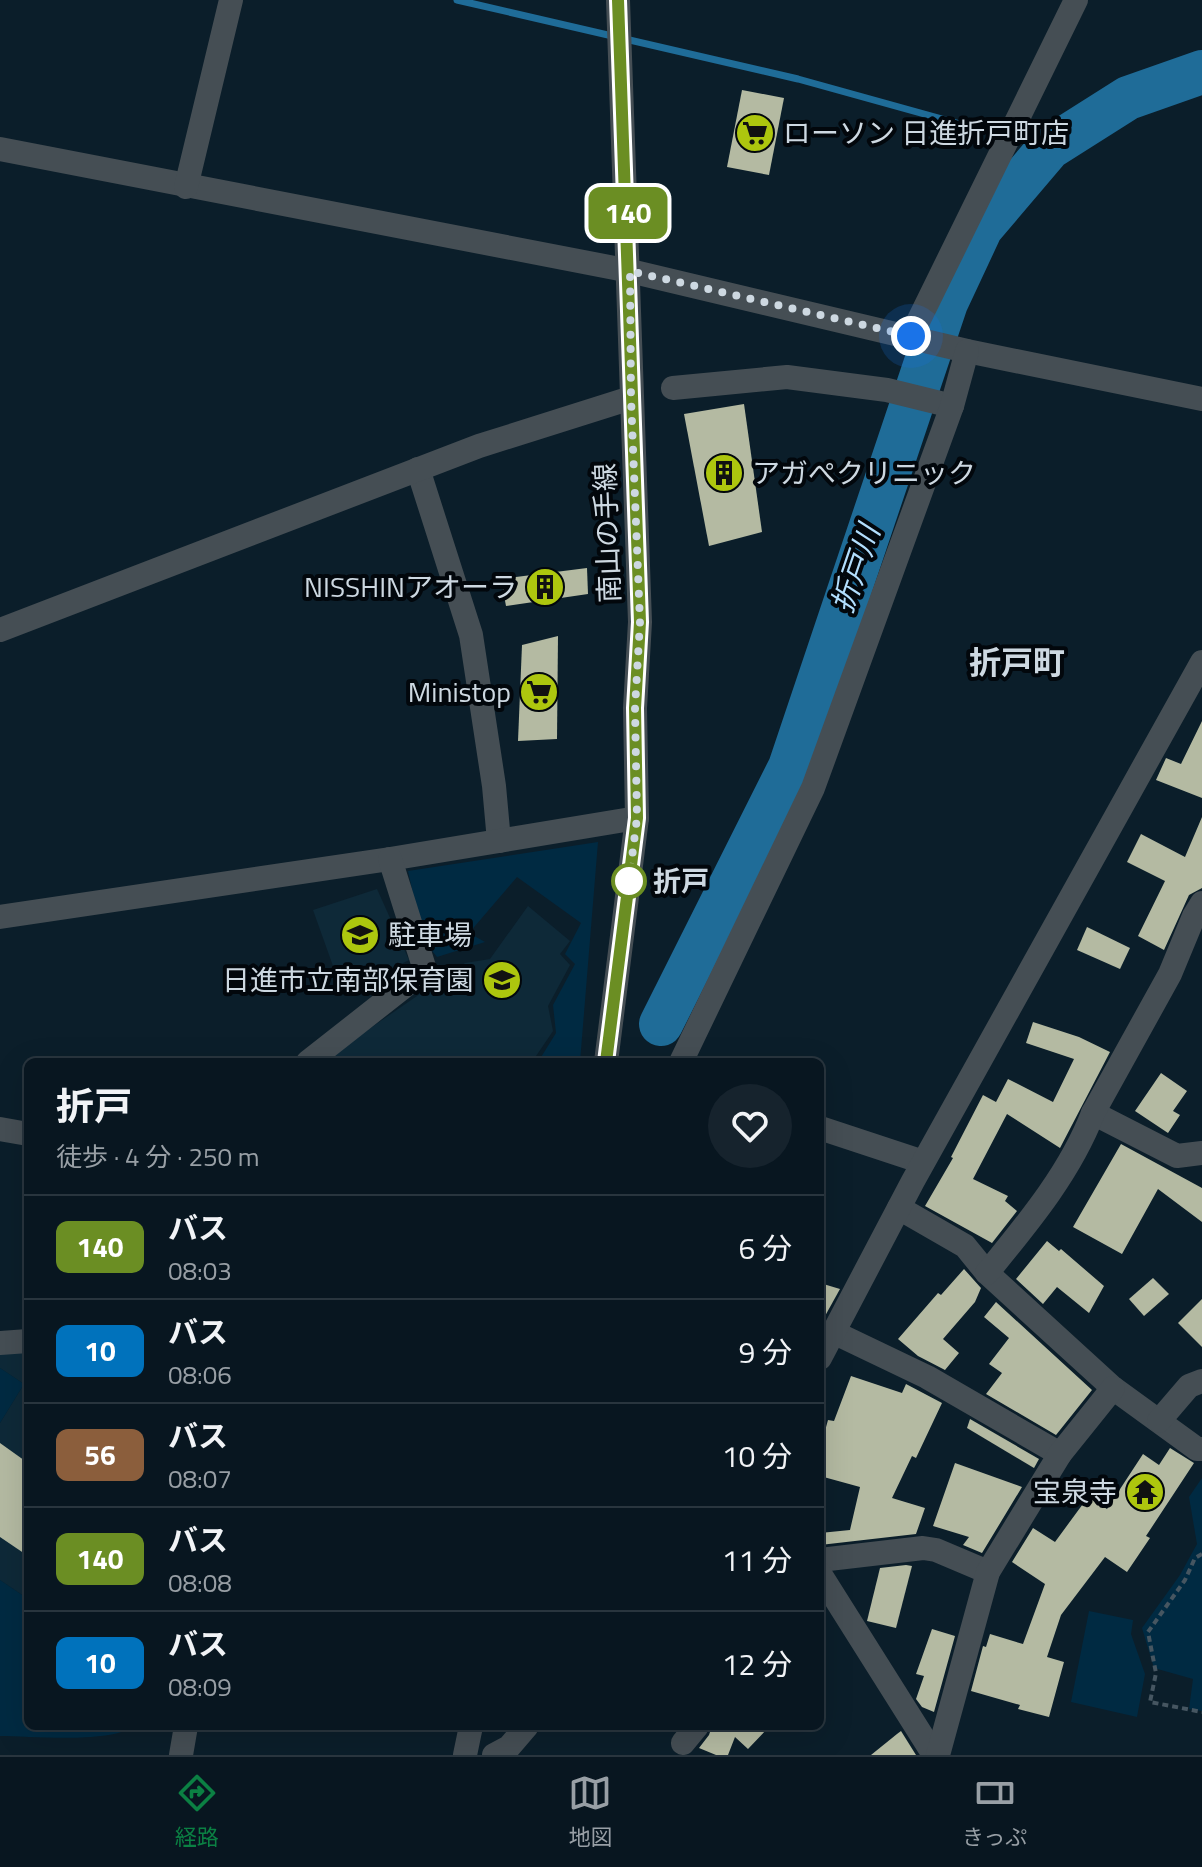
<!DOCTYPE html>
<html lang="ja">
<head>
<meta charset="utf-8">
<style>
	:root { --surface:#081620; --page:#16232d; --text:#f1f3f6; --muted:#989fa5; --line:#29353e; --accent:#0b8043 }
	body { margin:0; font-family:"Titillium Web","Noto Sans JP",sans-serif; background:var(--page); color:var(--text); height:100vh; display:flex; flex-direction:column; font-size:30px; white-space:nowrap }
	* { box-sizing:border-box; margin:0 }
	p { font-size:26px; color:var(--muted) }
	.icon { flex:none; width:44px; height:44px; fill:none; stroke:currentColor; stroke-width:2; stroke-linecap:round; stroke-linejoin:round }
	.map { position:relative; flex:1; overflow:hidden }
	.sheet { position:absolute; left:24px; top:1058px; width:800px; height:672px; display:flex; flex-direction:column; background:var(--surface); border-radius:12px; box-shadow:0 8px 32px #0002,0 0 0 2px var(--line) }
	.sheet>* { flex:none }
	.badge { padding:0 16px; border-radius:12px; font-size:28px; line-height:52px }
	.you { position:absolute; width:40px; height:40px; margin:-20px; border:6px solid #fff; border-radius:50%; background:#1a73e8; box-shadow:0 0 0 12px #1a73e833 }
	.map>.badge { position:absolute; translate:-50% -50%; box-shadow:0 0 0 4px #fff }
	.round { display:grid; place-items:center; flex:none; width:84px; height:84px; border-radius:42px; background:var(--page) }
	.head { display:flex; align-items:center; justify-content:space-between; height:136px; padding:0 32px }
	h1 { font-size:38px; font-weight:700; line-height:60px }
	ul { padding:0; list-style:none }
	li { display:flex; align-items:center; gap:24px; height:104px; padding:0 32px; border-top:2px solid var(--line) }
	li div { flex:1 }
	li b { display:block; font-size:30px }
	li em { font-style:normal }
	li .badge { min-width:88px; font-weight:700; text-align:center }
	.menu { display:flex; justify-content:space-around; align-items:center; height:112px; border-top:2px solid var(--line); background:var(--surface); font-size:22px; color:var(--muted) }
	.menu a { display:grid; justify-items:center; gap:4px }
	.menu .active { color:var(--accent) }
	.map>svg:first-child { display:block }
	.built { fill:#0e2938 }
	.green { fill:#002a42 }
	.lines { fill:none; stroke-linecap:round; stroke-linejoin:round }
	.stream { stroke:#1f6c98; stroke-width:7 }
	.river { stroke:#1f6c98; stroke-width:44 }
	.building { fill:#b4baa2 }
	.path { stroke:#465661; stroke-width:4; stroke-dasharray:6 4; stroke-linecap:butt }
	.minor { stroke:#454e54; stroke-width:24 }
	.line-casing { stroke:#fff; stroke-width:18 }
	.line { stroke:#6b8e23; stroke-width:12 }
	.walk { stroke:#cdd8e1; stroke-width:8; stroke-dasharray:0 14.4 }
	.stop-dot { fill:#fff; stroke:#6b8e23; stroke-width:4 }
	.labels { text-anchor:middle; stroke-width:8; stroke-linejoin:round; paint-order:stroke }
	.poi-label { font-size:28px; fill:#cdd8e1; stroke:#02070c; text-anchor:end }
	.street-label { font-size:28px; fill:#cdd8e1; stroke:#02070c }
	.stop-label { font-size:28px; font-weight:bold; fill:#cdd8e1; stroke:#02070c; text-anchor:start }
	.water-label { font-size:30px; font-style:italic; fill:#b2defd; stroke:#02070c }
	.quarter-label { font-size:32px; font-weight:bold; fill:#cdd8e1; stroke:#02070c }
</style>
</head>
<body>
<div class="map">
<svg width="1202" height="1755" viewBox="0 0 1202 1755">
	<rect width="100%" height="100%" fill="#0b1e2a"/>
	<g class="built">
		<polygon points="377,889 409,960 343,994 313,910"/>
		<polygon points="528,906 570,941 560,954 570,965 548,1006 553,1031 532,1062 321,1062 465,963 490,959"/>
		<polygon points="28,1348 28,1599 0,1580 0,1423 24,1384 0,1368 0,1350"/>
	</g>
	<g class="green">
		<polygon points="598,842 580,1062 538,1062 556,1033 553,1005 575,964 565,954 581,923 517,877 469,933 485,942 437,957 423,939 408,871"/>
		<polygon points="0,1368 24,1384 0,1423"/>
		<polygon points="1202,1478 1202,1711 1189,1709 1193,1679 1154,1668 1142,1628 1180,1575 1197,1544 1189,1497"/>
		<path d="M0,1580L28,1599V1726H134C110,1744 32,1736 0,1736Z"/>
		<polygon points="1089,1611 1133,1620 1131,1634 1145,1674 1137,1717 1071,1702"/>
	</g>
	<g class="lines">
		<g class="stream">
			<polyline points="457,0 798,79 989,132"/>
			<polyline points="1028,142 1049,148"/>
		</g>
		<polyline class="river" points="661,1024 790,767 946,303 981,228 1049,148 1128,98 1202,72"/>
	</g>
	<g class="building">
		<polygon points="742,90 784,98 769,175 727,167"/>
		<polygon points="744,404 762,532 709,546 684,414"/>
		<polygon points="587,568 588,594 506,606 501,579"/>
		<polygon points="558,636 557,739 518,741 522,645"/>
		<polygon points="1202,721 1202,798 1156,780 1166,758 1181,764"/>
		<polygon points="1202,817 1202,888 1189,895 1164,950 1138,936 1165,881 1127,862 1141,834 1185,857"/>
		<polygon points="1087,927 1130,948 1120,969 1077,950"/>
		<polygon points="1033,1022 1079,1037 1110,1052 1060,1148 1007,1114 973,1179 1008,1196 1005,1201 1017,1211 992,1243 925,1206 953,1158 951,1157 983,1095 996,1102 1008,1079 1053,1102 1074,1059 1026,1043"/>
		<polygon points="1161,1073 1187,1091 1173,1111 1180,1115 1168,1133 1135,1111"/>
		<polygon points="1121,1144 1202,1188 1202,1222 1158,1189 1122,1254 1073,1227"/>
		<polygon points="1047,1241 1059,1251 1061,1249 1104,1286 1089,1313 1057,1287 1043,1304 1016,1279"/>
		<polygon points="964,1269 981,1288 975,1302 943,1339 959,1353 945,1370 918,1356 898,1339 938,1293 941,1295"/>
		<polygon points="1153,1278 1169,1294 1144,1316 1129,1299"/>
		<polygon points="820,1283 840,1289 820,1325"/>
		<polygon points="1202,1299 1202,1347 1178,1323"/>
		<polygon points="996,1302 1092,1390 1056,1435 986,1394 1002,1373 989,1364 1009,1338 984,1317"/>
		<polygon points="851,1376 902,1393 906,1384 942,1403 916,1458 912,1456 892,1498 925,1508 916,1534 820,1545 820,1533 850,1530 860,1487 820,1476 820,1449 828,1420 834,1421"/>
		<polygon points="970,1419 1039,1459 1034,1468 967,1428"/>
		<polygon points="0,1443 28,1463 28,1556 0,1537"/>
		<polygon points="1170,1448 1194,1463 1146,1536 1150,1538 1127,1572 1105,1557 1061,1615 1047,1657 1064,1662 1049,1717 1018,1709 1020,1705 971,1691 983,1646 986,1647 990,1634 1023,1644 1045,1584 1012,1562 1033,1528 1055,1542 1088,1497 1107,1509 1143,1454 1159,1465"/>
		<polygon points="955,1463 1022,1487 982,1553 963,1545 969,1537 933,1526"/>
		<polygon points="906,1565 912,1566 896,1628 867,1621 880,1568"/>
		<polygon points="932,1629 955,1636 934,1712 922,1707 916,1699 924,1676 916,1674"/>
		<polygon points="712,1726 770,1726 748,1749 735,1737 728,1755 716,1755 699,1748 709,1735"/>
		<polygon points="901,1731 916,1755 871,1755 897,1734"/>
	</g>
	<g class="lines">
		<polyline class="path" points="1202,1554 1195,1558 1185,1580 1148,1632 1156,1673 1150,1702 1202,1712"/>
		<g class="minor">
			<polyline points="0,149 630,271 967,351 1202,399"/>
			<polyline points="186,187 231,0"/>
			<polyline points="911,336 1076,0"/>
			<polyline points="673,388 787,377 887,390 952,406"/>
			<polyline points="418,469 471,635 494,786 499,841"/>
			<polyline points="0,630 479,446 631,398"/>
			<polyline points="0,917 390,859 637,818"/>
			<polyline points="308,1062 425,970 390,859"/>
			<polyline points="606,1062 637,818 635,708 640,622 618,0"/>
			<polyline points="681,1062 813,788 952,406 967,351"/>
			<polyline points="1093,1113 1177,1156 1202,1153"/>
			<polyline points="820,1128 923,1162"/>
			<polyline points="0,1129 28,1134"/>
			<polyline points="899,1208 965,1246 987,1273 1113,1388 1197,1449 1202,1449"/>
			<path d="M987,1273C1027,1224 1070,1173 1093,1113L1170,974L1194,916L1202,903"/>
			<polyline points="833,1332 927,1377 1060,1454"/>
			<polyline points="0,1343 28,1341"/>
			<polyline points="820,1358 913,1181 1202,662"/>
			<polyline points="1159,1421 1189,1386 1202,1381"/>
			<polyline points="820,1560 923,1548 936,1550 988,1572"/>
			<polyline points="820,1574 934,1755"/>
			<polyline points="683,1743 697,1726"/>
			<polyline points="181,1755 186,1726"/>
			<polyline points="465,1755 471,1726"/>
			<polyline points="494,1755 509,1747 527,1726"/>
			<polyline points="938,1755 988,1572 1060,1454 1113,1388"/>
		</g>
	</g>
	<g class="lines">
		<g class="line-casing">
			<polyline id="line" points="606,1062 637,818 635,708 640,622 618,0"/>
		</g>
		<use href="#line" class="line"/>
		<polyline class="walk" points="629,881 637,818 635,708 640,622 631,398 630,271 911,336"/>
	</g>
	<defs>
		<g id="supermarket-disc" transform="scale(2)"><circle r="9.5" fill="#adc60e" stroke="#02070c"/><path d="M-6-5.5h2.5l.6 2H6L4.5 2H-2.5L-4.4-4H-6ZM-1.5 3.2a1.3 1.3 0 1 0 .1 0ZM3 3.2a1.3 1.3 0 1 0 .1 0Z" fill="#111"/></g>
		<g id="building-disc" transform="scale(2)"><circle r="9.5" fill="#adc60e" stroke="#02070c"/><path d="M-4-6H4V6H1V3H-1V6H-4ZM-2.5-4.3h1.7v1.8h-1.7ZM.8-4.3h1.7v1.8H.8ZM-2.5-1h1.7V.8h-1.7ZM.8-1h1.7V.8H.8Z" fill="#111"/></g>
		<g id="school-disc" transform="scale(2)"><circle r="9.5" fill="#adc60e" stroke="#02070c"/><path d="M0-5L7-2L0 1L-7-2ZM-4 1L0 2.5L4 1V4Q0 6-4 4Z" fill="#111"/></g>
		<g id="temple-disc" transform="scale(2)"><circle r="9.5" fill="#adc60e" stroke="#02070c"/><path d="M0-6L5-2H3V0L6.5 2.5H4V6H1.5V3h-3V6H-4V2.5H-6.5L-3 0V-2H-5Z" fill="#111"/></g>
	</defs>
	<g fill-rule="evenodd">
		<use href="#supermarket-disc" x="755" y="133"/>
		<use href="#building-disc" x="724" y="473"/>
		<use href="#building-disc" x="545" y="587"/>
		<use href="#supermarket-disc" x="539" y="692"/>
		<use href="#school-disc" x="360" y="935"/>
		<use href="#school-disc" x="502" y="980"/>
		<use href="#temple-disc" x="1145" y="1492"/>
	</g>
	<circle class="stop-dot" cx="629" cy="881" r="16"/>
	<g class="labels">
		<g class="poi-label">
			<text x="783" y="143" text-anchor="start">ローソン 日進折戸町店</text>
			<text x="752" y="483" text-anchor="start">アガぺクリニック</text>
			<text x="517" y="597">NISSHINアオーラ</text>
			<text x="511" y="702">Ministop</text>
			<text x="388" y="945" text-anchor="start">駐車場</text>
			<text x="474" y="990">日進市立南部保育園</text>
			<text x="1117" y="1502">宝泉寺</text>
		</g>
		<g class="street-label">
			<text transform="translate(607 533) rotate(-92)" y="10">南山の手線</text>
		</g>
		<g class="stop-label">
			<text x="653" y="891">折戸</text>
		</g>
		<g class="water-label">
			<text transform="translate(856 569) rotate(-71)" y="10">折戸川</text>
		</g>
		<g class="quarter-label">
			<text x="1017" y="674">折戸町</text>
		</g>
	</g>
</svg>
<div class="you" style="left:911px;top:336px"></div>
<b class="badge" style="left:628px;top:213px;background:#6b8e23;color:#fff">140</b>
<section class="sheet">
<div class="head"><div><h1>折戸</h1><p>徒歩 · 4 分 · 250 m</p></div><a class="round"><svg class="icon" aria-label="heart" viewBox="0 0 24 24"><path d="M12 20l-8-8c-3-5 5-10 8-4 3-6 11-1 8 4z"/></svg></a></div>
<ul>
<li><span class="badge" style="background:#6b8e23;color:#fff">140</span><div><b>バス</b><p>08:03</p></div><em>6 分</em></li>
<li><span class="badge" style="background:#0072bc;color:#fff">10</span><div><b>バス</b><p>08:06</p></div><em>9 分</em></li>
<li><span class="badge" style="background:#8b5e3c;color:#fff">56</span><div><b>バス</b><p>08:07</p></div><em>10 分</em></li>
<li><span class="badge" style="background:#6b8e23;color:#fff">140</span><div><b>バス</b><p>08:08</p></div><em>11 分</em></li>
<li><span class="badge" style="background:#0072bc;color:#fff">10</span><div><b>バス</b><p>08:09</p></div><em>12 分</em></li>
</ul>
</section>
</div>
<nav class="menu">
<a class="active"><svg class="icon" aria-label="directions" viewBox="0 0 24 24"><path d="M12 3l9 9-9 9-9-9zM9 14v-3h6M13 9l2 2-2 2"/></svg>経路</a>
<a><svg class="icon" aria-label="map" viewBox="0 0 24 24"><path d="M3 6l6-2 6 2 6-2v14l-6 2-6-2-6 2zM9 4v14M15 6v14"/></svg>地図</a>
<a><svg class="icon" aria-label="tickets" viewBox="0 0 24 24"><path d="M3 7h18v10H3zM15 7v10"/></svg>きっぷ</a>
</nav>
</body>
</html>
